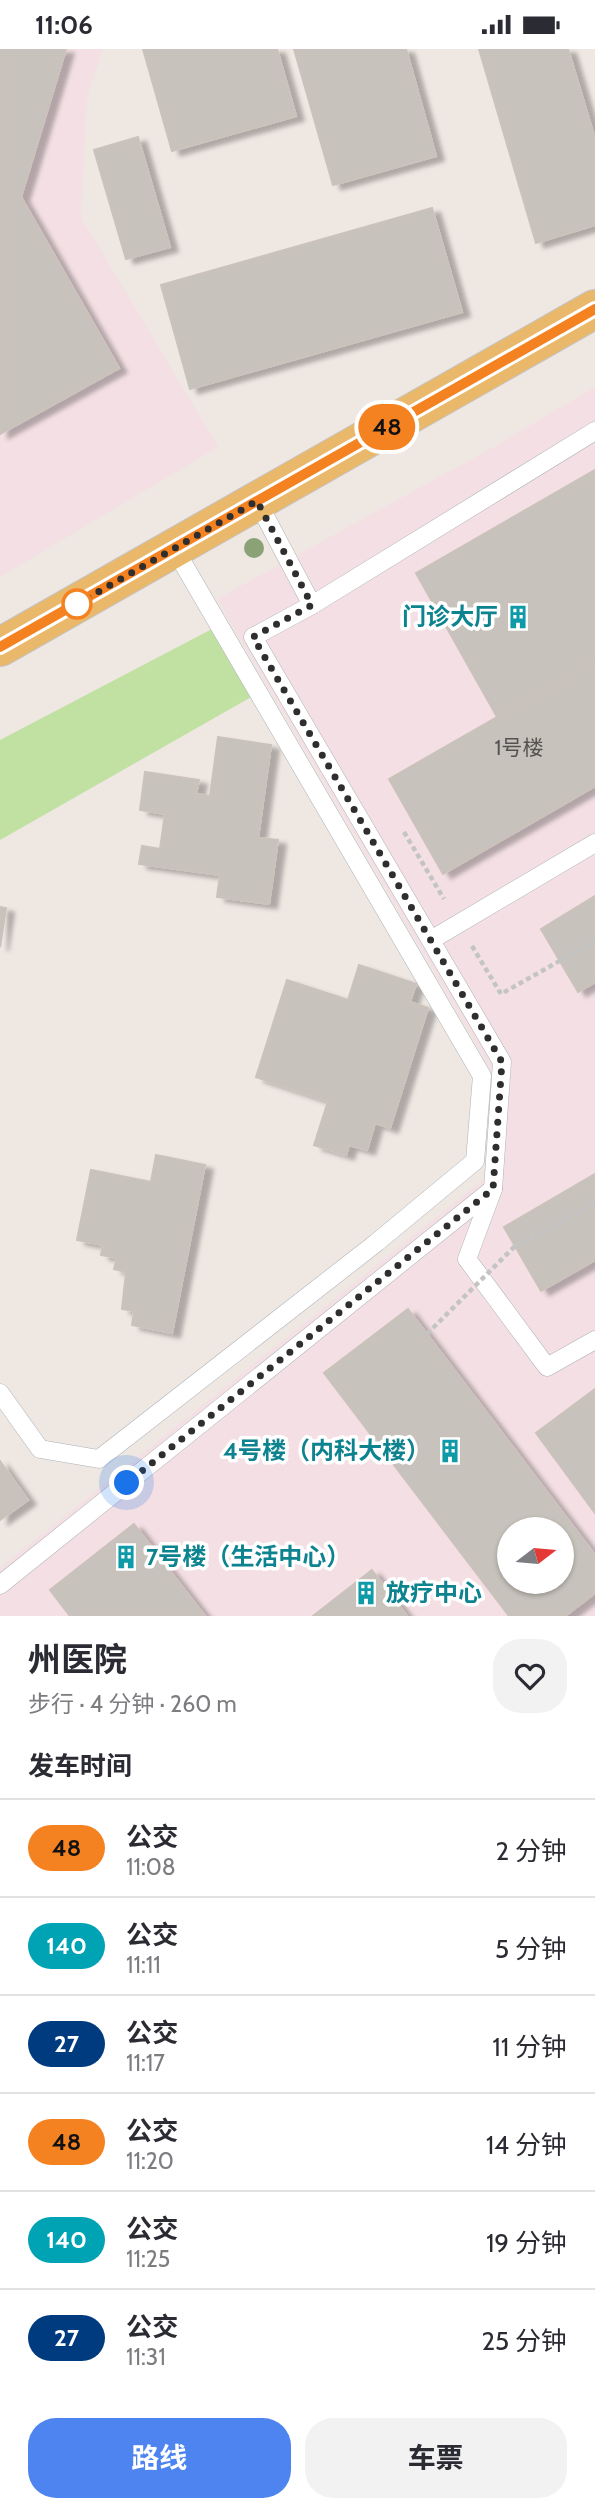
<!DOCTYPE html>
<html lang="zh">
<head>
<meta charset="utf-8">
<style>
	:root { --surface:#fff; --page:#f2f2f3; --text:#2b2b33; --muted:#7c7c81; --line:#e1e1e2; --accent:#4d84f0 }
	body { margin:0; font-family:Cabin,"Noto Sans SC",sans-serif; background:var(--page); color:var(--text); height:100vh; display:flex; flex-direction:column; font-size:26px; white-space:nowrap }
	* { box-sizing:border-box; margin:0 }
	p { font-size:23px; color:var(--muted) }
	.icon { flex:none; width:38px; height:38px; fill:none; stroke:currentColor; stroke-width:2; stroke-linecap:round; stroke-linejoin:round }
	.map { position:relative; height:1567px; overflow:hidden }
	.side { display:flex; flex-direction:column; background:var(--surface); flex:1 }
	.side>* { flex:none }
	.badge { padding:0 14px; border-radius:23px; font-size:24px; line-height:46px }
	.needle { width:46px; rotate:74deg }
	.buttons { position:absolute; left:497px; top:1468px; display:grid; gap:14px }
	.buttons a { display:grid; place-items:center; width:77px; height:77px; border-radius:50%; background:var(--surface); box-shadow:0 2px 5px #0004; font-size:35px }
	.you { position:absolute; width:35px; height:35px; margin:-18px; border:5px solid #fff; border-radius:50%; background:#1a73e8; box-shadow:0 0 0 10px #1a73e833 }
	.map>.badge { position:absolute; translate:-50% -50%; box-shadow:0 0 0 4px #fff }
	h2 { padding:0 28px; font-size:26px; line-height:63px }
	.round { display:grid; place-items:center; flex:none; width:74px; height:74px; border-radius:28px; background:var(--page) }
	.summary { display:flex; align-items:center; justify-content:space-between; height:119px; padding:0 28px }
	h1 { font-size:33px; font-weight:700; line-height:52px }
	.action { display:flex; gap:14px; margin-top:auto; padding:14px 28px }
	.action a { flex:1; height:80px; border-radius:28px; background:var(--accent); color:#fff; font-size:28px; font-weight:700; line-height:80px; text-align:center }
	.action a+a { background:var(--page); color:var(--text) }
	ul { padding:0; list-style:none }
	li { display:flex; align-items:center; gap:21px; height:98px; padding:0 28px; border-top:2px solid var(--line) }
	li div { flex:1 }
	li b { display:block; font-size:26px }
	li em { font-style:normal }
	li .badge { min-width:77px; font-weight:700; text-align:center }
	.status { display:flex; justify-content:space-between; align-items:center; height:49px; padding:0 35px; background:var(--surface); direction:ltr }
	.status svg { height:19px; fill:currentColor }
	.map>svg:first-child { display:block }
	.medical { fill:#f4e0e4; fill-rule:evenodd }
	.green { fill:#c1e1a2 }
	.building { fill:#c7c2bc; stroke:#cac2bb; stroke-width:2; fill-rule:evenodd; filter:url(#shadow) }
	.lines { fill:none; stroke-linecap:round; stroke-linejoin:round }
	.service-casing { stroke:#aeb2b9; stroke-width:19 }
	.primary-casing { stroke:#c4c4c4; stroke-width:40 }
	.path { stroke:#c4c4c4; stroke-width:4.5; stroke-dasharray:5 3.5; stroke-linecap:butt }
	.service { stroke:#fff; stroke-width:18 }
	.primary { stroke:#e9b86b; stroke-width:38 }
	.path-bridge { stroke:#c4c4c4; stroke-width:4.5; stroke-dasharray:5 3.5; stroke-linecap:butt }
	.tree { fill:#8ba277 }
	.line-casing { stroke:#fff; stroke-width:16 }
	.line { stroke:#f58220; stroke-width:10 }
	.walk { stroke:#2e2e2e; stroke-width:7; stroke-dasharray:0 12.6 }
	.stop-dot { fill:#fff; stroke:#f58220; stroke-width:3.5 }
	.labels { text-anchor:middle; stroke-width:7; stroke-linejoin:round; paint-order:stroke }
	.number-label { font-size:21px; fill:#545352 }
	.culture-label { font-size:24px; font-weight:bold; fill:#0d838f; stroke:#fff; text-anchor:end }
</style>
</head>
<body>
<div class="status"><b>11:06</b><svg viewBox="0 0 49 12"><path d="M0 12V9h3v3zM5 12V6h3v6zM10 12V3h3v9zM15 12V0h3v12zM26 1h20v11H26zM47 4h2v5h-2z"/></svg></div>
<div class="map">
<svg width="595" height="1567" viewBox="0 0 595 1567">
	<defs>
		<filter id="shadow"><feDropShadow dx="8" dy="4.5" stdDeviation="2" flood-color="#0004"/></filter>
	</defs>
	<rect width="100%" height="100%" fill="#eee7e2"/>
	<g class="medical">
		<polygon points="0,0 103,0 87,47 81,168 218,398 0,528"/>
		<path d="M595,338V1567H0V1519L485,1129L492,1022L217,550L492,399ZM509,1480H562V1533H509Z"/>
	</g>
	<polygon class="green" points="212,580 253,647 0,791 0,691"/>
	<g class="building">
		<polygon points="0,0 66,0 21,148 119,319 0,385"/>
		<polygon points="143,0 277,0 296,67 172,102"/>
		<polygon points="294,0 406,0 436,107 333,136"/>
		<polygon points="479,0 568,0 595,90 595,176 536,194"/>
		<polygon points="138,88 170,198 126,210 94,101"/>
		<polygon points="432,159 462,263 190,340 161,236"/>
		<polygon points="595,421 595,612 497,668 416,524"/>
		<polygon points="595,612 595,737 443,825 389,730"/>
		<polygon points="218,688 271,696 258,789 278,791 269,855 217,848 220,826 139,815 142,797 160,800 165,765 140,761 145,723 199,731 196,745 210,747"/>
		<polygon points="595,847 595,933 578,943 541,880"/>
		<polygon points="0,858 6,859 0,898"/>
		<polygon points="359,916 416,935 410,953 428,959 390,1079 375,1074 367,1101 349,1096 346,1106 314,1096 328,1052 256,1028 287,931 348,951"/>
		<polygon points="156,1106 205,1116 172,1284 132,1276 134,1262 122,1260 126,1223 114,1220 117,1209 101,1206 103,1196 77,1191 91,1121 151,1133"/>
		<polygon points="595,1125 595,1211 541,1242 504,1178"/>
		<path d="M408,1260L595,1506V1544L565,1567H509L324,1324ZM509,1480H562V1533H509Z"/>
		<polygon points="595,1340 595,1464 536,1384"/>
		<polygon points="0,1412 28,1451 0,1471"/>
		<polygon points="134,1475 205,1567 70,1567 50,1541"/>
		<polygon points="372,1521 407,1567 313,1567"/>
	</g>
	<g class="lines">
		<g class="service-casing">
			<g id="service">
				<polyline points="595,382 312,556 253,588 502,1013 493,1140 467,1210 547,1318 595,1291"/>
				<polyline points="257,452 312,556"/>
				<polyline points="431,891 595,794"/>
				<polyline points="0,1344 40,1400 99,1410 376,1194 475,1112 482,1027 174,499"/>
				<polyline points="0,1536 493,1140"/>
			</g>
		</g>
		<g class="primary-casing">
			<polyline id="primary" points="0,598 595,260"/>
		</g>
		<g class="path">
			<polyline points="404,783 444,850"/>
			<polyline points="472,897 501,945 595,892"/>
			<polyline points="515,1197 595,1154"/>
		</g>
		<use href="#service" class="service"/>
		<use href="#primary" class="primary"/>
		<polyline class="path-bridge" points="427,1285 515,1197"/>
	</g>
	<circle class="tree" cx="254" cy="499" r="10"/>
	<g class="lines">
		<g class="line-casing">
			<polyline id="line" points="0,598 595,260"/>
		</g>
		<use href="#line" class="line"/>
		<polyline class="walk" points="77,555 257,452 312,556 253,588 502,1013 493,1140 127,1434"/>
	</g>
	<defs>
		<g id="building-bare" transform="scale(1.89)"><path d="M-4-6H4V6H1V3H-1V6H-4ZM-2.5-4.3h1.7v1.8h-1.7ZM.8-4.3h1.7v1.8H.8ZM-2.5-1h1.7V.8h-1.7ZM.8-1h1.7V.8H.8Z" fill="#0f9aa8" stroke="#fff" stroke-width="2.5" paint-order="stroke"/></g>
	</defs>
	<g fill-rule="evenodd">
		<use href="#building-bare" x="518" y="568"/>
		<use href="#building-bare" x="450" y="1402"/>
		<use href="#building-bare" x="126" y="1508"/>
		<use href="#building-bare" x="366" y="1544"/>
	</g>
	<circle class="stop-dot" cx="77" cy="555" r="14"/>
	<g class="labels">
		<g class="number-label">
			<text x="519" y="706">1号楼</text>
		</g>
		<g class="culture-label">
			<text x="498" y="576">门诊大厅</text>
			<text x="430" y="1410">4号楼（内科大楼）</text>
			<text x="146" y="1516" text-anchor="start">7号楼（生活中心）</text>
			<text x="386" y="1552" text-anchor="start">放疗中心</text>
		</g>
	</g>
</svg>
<div class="buttons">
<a><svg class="needle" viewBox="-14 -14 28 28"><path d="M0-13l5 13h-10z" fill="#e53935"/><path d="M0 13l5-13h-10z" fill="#7c7c81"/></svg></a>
</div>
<div class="you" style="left:127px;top:1434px"></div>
<b class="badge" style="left:387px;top:378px;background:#f58220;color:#111">48</b>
</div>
<section class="side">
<div class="summary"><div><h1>州医院</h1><p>步行 · 4 分钟 · 260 m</p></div><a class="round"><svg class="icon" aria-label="heart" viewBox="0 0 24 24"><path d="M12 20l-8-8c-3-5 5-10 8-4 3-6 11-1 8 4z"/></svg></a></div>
<h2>发车时间</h2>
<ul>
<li><span class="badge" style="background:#f58220;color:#111">48</span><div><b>公交</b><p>11:08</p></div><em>2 分钟</em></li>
<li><span class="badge" style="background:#00a3b4;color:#fff">140</span><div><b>公交</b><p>11:11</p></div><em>5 分钟</em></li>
<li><span class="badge" style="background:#003b80;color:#fff">27</span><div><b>公交</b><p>11:17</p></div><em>11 分钟</em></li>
<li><span class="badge" style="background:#f58220;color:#111">48</span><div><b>公交</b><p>11:20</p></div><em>14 分钟</em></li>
<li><span class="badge" style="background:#00a3b4;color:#fff">140</span><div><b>公交</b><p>11:25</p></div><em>19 分钟</em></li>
<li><span class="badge" style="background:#003b80;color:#fff">27</span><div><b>公交</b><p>11:31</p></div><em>25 分钟</em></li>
</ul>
<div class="action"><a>路线</a><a>车票</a></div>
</section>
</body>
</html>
